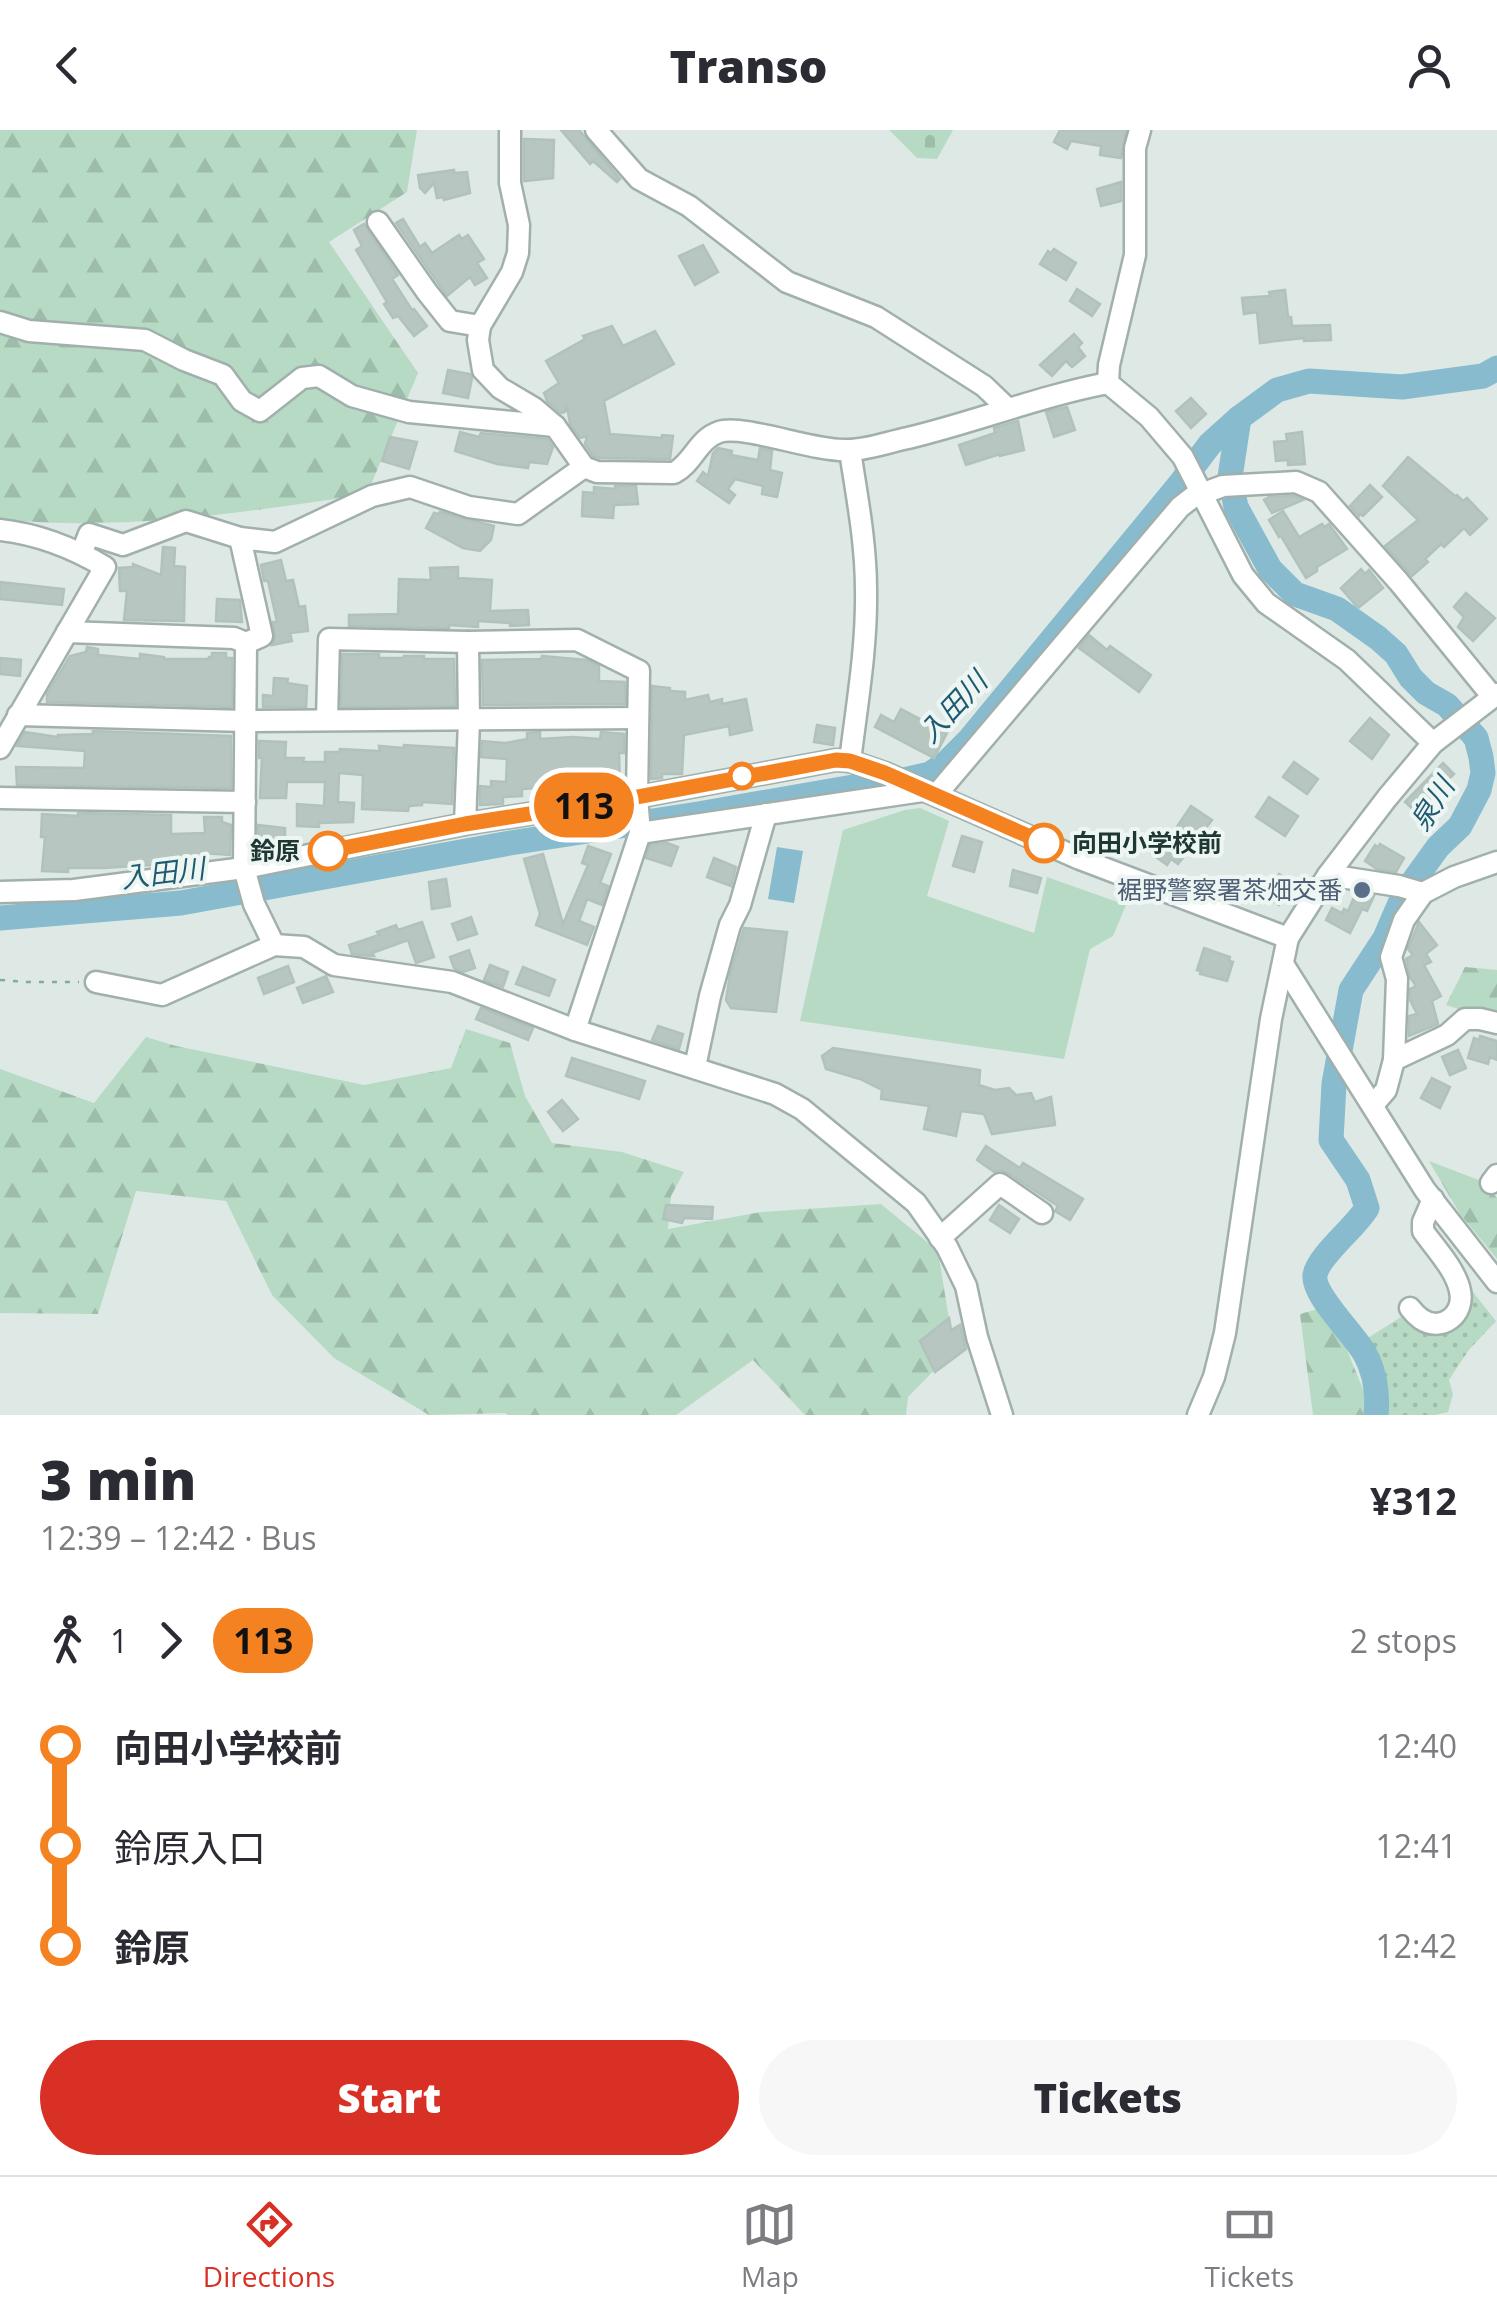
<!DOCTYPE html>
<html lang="en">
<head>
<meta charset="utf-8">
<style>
	:root { --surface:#fff; --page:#f7f7f7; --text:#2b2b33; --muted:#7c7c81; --line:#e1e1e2; --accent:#d93025 }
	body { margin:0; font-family:"Open Sans","Noto Sans JP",sans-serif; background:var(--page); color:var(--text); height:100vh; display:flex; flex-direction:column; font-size:38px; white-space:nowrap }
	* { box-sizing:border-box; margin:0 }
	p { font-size:32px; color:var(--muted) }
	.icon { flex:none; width:55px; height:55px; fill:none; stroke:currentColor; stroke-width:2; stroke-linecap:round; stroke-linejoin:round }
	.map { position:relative; height:1285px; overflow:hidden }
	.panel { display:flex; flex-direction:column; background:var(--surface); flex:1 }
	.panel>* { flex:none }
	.badge { padding:0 20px; border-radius:32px; font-size:35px; line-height:65px }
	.map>.badge { position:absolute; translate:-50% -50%; box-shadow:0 0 0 5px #fff }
	.legs { display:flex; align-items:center; gap:15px; height:110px; padding:0 40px; font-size:32px }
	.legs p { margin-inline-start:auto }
	.overview { display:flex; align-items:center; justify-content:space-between; height:170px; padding:0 40px }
	h1 { font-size:55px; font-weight:800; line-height:75px }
	.cta { display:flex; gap:20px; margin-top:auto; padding:20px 40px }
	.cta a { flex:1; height:115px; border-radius:60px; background:var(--accent); color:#fff; font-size:40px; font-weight:800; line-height:115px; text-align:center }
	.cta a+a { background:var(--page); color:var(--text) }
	ul { padding:0 40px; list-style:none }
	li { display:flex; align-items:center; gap:35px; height:100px; font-size:38px }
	li i { display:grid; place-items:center; width:15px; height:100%; margin:0 12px; background:currentColor }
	li i::after { content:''; width:25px; height:25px; margin:-12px; border:8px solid; border-radius:50%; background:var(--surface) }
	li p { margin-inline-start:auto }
	li:first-child i { background:linear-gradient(#0000 50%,currentColor 0) }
	li:last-child i { background:linear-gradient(currentColor 50%,#0000 0) }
	header { display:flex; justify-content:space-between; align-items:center; height:130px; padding:0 40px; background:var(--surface); font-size:45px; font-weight:800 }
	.tab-bar { display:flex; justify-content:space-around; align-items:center; height:140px; border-top:2px solid var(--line); background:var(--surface); font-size:28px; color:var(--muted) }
	.tab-bar a { display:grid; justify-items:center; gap:5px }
	.tab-bar .active { color:var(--accent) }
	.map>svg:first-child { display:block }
	.grass { fill:url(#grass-dots) }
	.forest { fill:url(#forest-firs) }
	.cemetery { fill:url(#cemetery-stones) }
	.pitch { fill:#b7dac4 }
	.water { fill:#87bbcd }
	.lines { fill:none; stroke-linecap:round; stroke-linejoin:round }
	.river { stroke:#87bbcd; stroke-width:25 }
	.building { fill:#b7c6c1; stroke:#b1c2bd; stroke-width:2.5 }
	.minor-casing { stroke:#a1b0ac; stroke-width:25 }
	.path { stroke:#80aba2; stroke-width:2.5; stroke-dasharray:5 8; stroke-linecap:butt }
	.minor { stroke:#fff; stroke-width:20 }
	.line-1-casing { stroke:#fff; stroke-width:22 }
	.line-1 { stroke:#f58220; stroke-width:15 }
	.stop-1-dot { fill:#fff; stroke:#f58220; stroke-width:5 }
	.service-dot { fill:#5c6f8a; stroke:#eef6f3; stroke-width:4 }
	.labels { text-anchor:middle; stroke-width:8; stroke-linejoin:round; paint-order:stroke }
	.stop-label { font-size:25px; font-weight:bold; fill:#203834; stroke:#eef6f3; text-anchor:start }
	.service-label { font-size:25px; fill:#4e5e75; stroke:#eef6f3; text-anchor:end }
	.water-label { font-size:28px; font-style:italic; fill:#1e5a70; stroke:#eef6f3 }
</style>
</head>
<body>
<header><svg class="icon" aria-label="back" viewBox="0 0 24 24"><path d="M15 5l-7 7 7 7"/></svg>Transo<svg class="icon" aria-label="person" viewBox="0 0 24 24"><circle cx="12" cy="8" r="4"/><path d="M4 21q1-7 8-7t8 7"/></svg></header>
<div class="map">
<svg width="1497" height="1285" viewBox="0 0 1497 1285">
	<defs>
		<pattern id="grass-dots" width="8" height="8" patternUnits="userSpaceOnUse" patternTransform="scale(2.5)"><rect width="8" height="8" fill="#b7dac4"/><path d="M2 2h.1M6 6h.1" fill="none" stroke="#9dbca9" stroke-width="1.8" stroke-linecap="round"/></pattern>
		<pattern id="forest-firs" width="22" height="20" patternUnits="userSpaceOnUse" patternTransform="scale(2.5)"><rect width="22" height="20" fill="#b7dac4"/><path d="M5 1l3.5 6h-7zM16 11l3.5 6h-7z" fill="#9dbca9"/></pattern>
		<pattern id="cemetery-stones" width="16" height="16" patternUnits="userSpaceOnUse" patternTransform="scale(2.5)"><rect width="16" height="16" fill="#b7dac4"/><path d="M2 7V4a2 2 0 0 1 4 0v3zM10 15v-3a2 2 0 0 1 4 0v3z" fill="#9dbca9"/></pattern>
	</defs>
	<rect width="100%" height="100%" fill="#dee9e5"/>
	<path class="grass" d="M1469,1157L1496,1191L1468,1221L1449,1250L1453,1264L1448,1282L1435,1285H1385C1390,1254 1381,1235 1366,1209L1406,1184L1424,1199L1469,1167Z"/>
	<g class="forest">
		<path d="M0,0H417L407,62L329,112L418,243L367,364C248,382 120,402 0,389Z"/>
		<polygon points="1465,837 1497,840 1497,891 1446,875"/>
		<polygon points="466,899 510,913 525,966 552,1013 622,1022 684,1042 671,1066 668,1099 761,1082 881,1074 938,1121 954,1220 908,1267 906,1285 805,1285 753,1230 676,1285 508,1285 505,1283 429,1285 334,1228 272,1165 226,1071 136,1061 98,1184 0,1183 0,939 94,973 146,907 176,916 364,955 451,938"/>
		<polygon points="1429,1031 1484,1052 1497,1068 1497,1129 1460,1084"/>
		<polygon points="1329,1176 1369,1274 1367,1285 1313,1285 1300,1184"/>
	</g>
	<polygon class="cemetery" points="889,0 953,0 937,29 917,28"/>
	<polygon class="pitch" points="920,678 949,691 927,766 1034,803 1047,747 1126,775 1113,806 1090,819 1064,929 800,891 843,700 905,680"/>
	<polygon class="water" points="777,717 803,721 794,773 768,769"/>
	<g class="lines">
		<g class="river">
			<path d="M1239,288L1230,347L1236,377L1270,439L1295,464L1337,479L1378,508L1396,524L1411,548L1426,563L1447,575L1476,608L1481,627L1483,643L1479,660L1460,696L1438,717L1404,764L1385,808L1351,860L1334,954L1331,1010L1358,1050L1367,1078C1355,1098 1318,1126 1315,1145C1312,1165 1355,1205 1365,1224C1375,1242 1378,1265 1376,1285"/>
			<polyline points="0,788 181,773 510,713 698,684 853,657 886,654 930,644 945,634 970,609 1180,354 1210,314 1239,288 1277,260 1309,251 1402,257 1483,246 1497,238"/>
		</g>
	</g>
	<g class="building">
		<polygon points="561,0 579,0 620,49 617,52 593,31 590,34"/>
		<polygon points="1060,0 1126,0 1121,28 1100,25 1101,16 1071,11 1067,19 1054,12"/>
		<polygon points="524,9 554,10 553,48 524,51"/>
		<polygon points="454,40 454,43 467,42 470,63 444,70 443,67 437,68 434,53 425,63 420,58 418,45"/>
		<polygon points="1121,52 1121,71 1101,76 1097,59"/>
		<polygon points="403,89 420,117 425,113 432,123 459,105 462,109 468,105 484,129 477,133 487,148 475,155 470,147 447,166 396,93"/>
		<polygon points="364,94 398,145 392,149 412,180 414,179 427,196 414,206 398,186 393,188 384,174 387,172 356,120 362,116 354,100"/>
		<polygon points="703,115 718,142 695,155 679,126"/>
		<polygon points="1054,119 1076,133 1066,150 1040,134 1048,121 1051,123"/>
		<polygon points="1077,159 1100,174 1092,186 1070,171"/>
		<polygon points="1285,160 1288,187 1291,187 1292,196 1330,195 1331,210 1304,211 1304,208 1260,213 1257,182 1244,184 1242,168 1270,166 1269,162"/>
		<polygon points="612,196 623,216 655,201 674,234 604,271 610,304 662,308 662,305 673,306 670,329 600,328 593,326 585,314 587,306 580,308 570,294 567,276 565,282 561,283 547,271 544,263 559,253 546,231 585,209 583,206"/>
		<polygon points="1074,204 1082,213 1078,217 1085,226 1072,237 1066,231 1052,246 1040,235"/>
		<polygon points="448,240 470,244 472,248 468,268 443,263"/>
		<polygon points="1191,268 1206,284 1191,298 1176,281"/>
		<polygon points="1067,277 1075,300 1054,307 1046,282"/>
		<polygon points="1018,291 1024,320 1000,326 1000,324 966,335 959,315 995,303 994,298"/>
		<polygon points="460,302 479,307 481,303 547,309 553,317 547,334 529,332 528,338 497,334 455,321"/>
		<polygon points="1302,302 1305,334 1288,335 1288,330 1276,331 1274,312 1287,311 1286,304"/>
		<polygon points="390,307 417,312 409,339 382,331"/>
		<polygon points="718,318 732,321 731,325 758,330 760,318 772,321 770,340 782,343 777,367 762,364 763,356 735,349 728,359 735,365 729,373 697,351 703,342 708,346 713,323"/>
		<polygon points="1408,327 1455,366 1457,365 1463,371 1467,368 1487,389 1470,405 1464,398 1444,417 1441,414 1425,429 1428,432 1412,446 1385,416 1418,390 1383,356"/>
		<polygon points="1370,355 1382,367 1363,386 1360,384 1359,386 1350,376"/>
		<polygon points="615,356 636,356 638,374 614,375 613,388 582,386 583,362 594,363 594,357 616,359"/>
		<polygon points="1294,366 1303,370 1272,383 1264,370 1269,367"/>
		<polygon points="1283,381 1299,407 1322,394 1324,397 1329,394 1347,419 1317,437 1317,441 1306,448 1281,406 1279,407 1269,390"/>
		<polygon points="440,382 494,396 491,410 480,421 463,418 426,398 434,383 438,384"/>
		<polygon points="163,417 175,418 174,436 185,437 184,491 124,490 127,461 120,461 119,438 133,437 133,434 161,445"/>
		<polygon points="281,430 286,451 293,450 299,477 305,476 308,501 290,503 292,511 272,515 275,508 273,492 277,492 268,451 264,451 261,435"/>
		<polygon points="458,437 458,448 492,450 490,481 528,480 529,495 510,496 510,493 478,491 478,497 449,495 449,498 349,496 349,485 398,484 399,449 431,450 430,438"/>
		<polygon points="1361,439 1365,444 1369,440 1383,458 1358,478 1341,458"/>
		<polygon points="0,452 64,459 62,475 0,469"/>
		<polygon points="1466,463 1495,488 1473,511 1458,497 1464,487 1454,477"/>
		<polygon points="217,469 240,470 242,492 216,491"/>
		<polygon points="1089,505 1107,520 1110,516 1151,545 1139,562 1079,518"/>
		<polygon points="87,517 98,519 98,525 140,529 140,524 164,527 164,529 209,529 209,527 212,527 212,523 226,523 226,528 232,528 232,577 47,572 47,564 70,526 86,522"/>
		<polygon points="342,524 379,524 379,528 403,528 404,526 424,526 424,529 454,529 455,576 341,577"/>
		<polygon points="542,526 587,530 599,536 599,551 625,552 625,574 483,575 482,530 541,529"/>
		<polygon points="0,528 21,530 20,546 0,544"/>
		<polygon points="274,548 288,549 287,553 307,556 306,577 263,577 263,565 273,566"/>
		<polygon points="652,556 670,558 670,561 685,562 685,570 708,565 710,572 722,569 722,574 746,569 752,600 730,605 729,596 684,605 682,644 662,644 662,648 651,649"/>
		<polygon points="901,579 947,603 934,628 875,597 881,585 894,592"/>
		<polygon points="1370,588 1389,605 1372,629 1350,611"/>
		<polygon points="817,595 835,598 833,615 814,612"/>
		<polygon points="93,601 231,606 231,658 17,655 16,637 84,638 85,621 17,616 25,602 58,607 58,605 93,604"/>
		<polygon points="540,602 540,609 573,607 600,609 601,602 624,604 624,623 619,623 620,655 569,656 569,660 554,661 554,657 522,659 522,666 503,667 503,674 480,675 480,656 491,657 491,651 506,652 507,629 481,627 482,611 505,613 527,609 527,603"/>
		<polygon points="259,611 286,612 285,628 304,628 303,632 325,632 325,622 339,622 340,619 380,621 379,616 404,618 404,615 454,618 452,674 422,672 422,675 409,676 408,681 362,679 363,645 339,643 338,672 354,673 353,692 319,693 319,697 297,696 297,674 324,676 325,652 287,652 286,668 260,668 262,628 259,628"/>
		<polygon points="1294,632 1318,649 1307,664 1283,647"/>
		<polygon points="1443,633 1454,644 1416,682 1405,672"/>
		<polygon points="1269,667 1298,686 1285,706 1256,687"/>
		<polygon points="1191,676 1212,690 1178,734 1171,729 1167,735 1152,724 1169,702 1172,704"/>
		<polygon points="78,683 171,685 171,704 205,703 204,687 222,687 222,692 231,695 230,725 202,723 202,729 179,730 179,733 168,734 103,738 68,738 68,742 42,741 45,707 41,707 42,684 78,686"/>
		<polygon points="258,695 285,698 285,710 272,710 272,716 258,716"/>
		<polygon points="962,706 982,712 974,742 953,736"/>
		<polygon points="667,713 678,717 671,736 646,728 650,715"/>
		<polygon points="1380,714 1404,728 1396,742 1377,739 1365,731 1375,715 1378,717"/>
		<polygon points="588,716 611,724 600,753 608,756 602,775 587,769 579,791 594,797 587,815 536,795 540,784 524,729 543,724 563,794 588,735 582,733"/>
		<polygon points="714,728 736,737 731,756 707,747"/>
		<polygon points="1013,740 1041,748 1037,763 1010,756"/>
		<polygon points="1279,744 1293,753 1279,775 1265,766"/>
		<polygon points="446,749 450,776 432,779 429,752"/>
		<polygon points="1356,763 1374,766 1367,781 1362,779 1350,803 1326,790 1332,778 1342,783 1344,779 1348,781"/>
		<polygon points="471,787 477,804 458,810 452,794"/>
		<polygon points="422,792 434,827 416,833 408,810 372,823 374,826 371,826 352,824 349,815 379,805 377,802 396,795 398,800"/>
		<polygon points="1419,792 1437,815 1426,824 1431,832 1424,835 1441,866 1432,871 1438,894 1409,906 1409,886 1417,884 1410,870 1410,859 1416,856 1410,847 1406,829 1413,825 1408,819"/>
		<polygon points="744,798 787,802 776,882 731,878 726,870 730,845"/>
		<polygon points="1204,818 1230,827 1229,831 1233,832 1227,851 1200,844 1201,841 1197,840"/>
		<polygon points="469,820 475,838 463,842 454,838 450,827"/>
		<polygon points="490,835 508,842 503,857 484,850"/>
		<polygon points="288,836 294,852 264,864 258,848"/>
		<polygon points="523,837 555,850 549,866 516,854"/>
		<polygon points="326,846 333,862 303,873 297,858"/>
		<polygon points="481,878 533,898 528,910 476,889"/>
		<polygon points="658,896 683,904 679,919 652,910"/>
		<polygon points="1480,906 1497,911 1497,930 1490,927 1488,934 1468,928 1474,908 1479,910"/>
		<polygon points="833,918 980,940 979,955 995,960 1009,958 1016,965 1031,963 1035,972 1051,967 1055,995 992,1004 984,984 961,981 956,1006 924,999 929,976 881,969 882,960 860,949 826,939 822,926"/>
		<polygon points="1458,920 1466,938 1450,945 1442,927"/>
		<polygon points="572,928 645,951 639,969 566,946"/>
		<polygon points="1432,948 1450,957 1440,978 1421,968"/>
		<polygon points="562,970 578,989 563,1001 548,982"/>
		<polygon points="986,1016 1020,1038 1023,1033 1083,1069 1070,1090 1055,1081 1058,1076 1008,1043 1001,1040 994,1042 977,1030"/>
		<polygon points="666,1075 713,1077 712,1089 684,1088 682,1093 663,1089"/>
		<polygon points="999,1075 1019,1089 1010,1103 990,1090"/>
		<polygon points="949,1188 951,1200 960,1195 966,1219 935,1242 920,1211"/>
	</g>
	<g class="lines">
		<g class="minor-casing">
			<g id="minor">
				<path d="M510,0V53L519,95L518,123L512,142L480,196L478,210L483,240L500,258L534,278L555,296L584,337L597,342L674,343C693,333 698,309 719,302C744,294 814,322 848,320C868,320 888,312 908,308C975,292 1040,266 1108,253"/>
				<polyline points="596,0 639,49 689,76 787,152 876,187 984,256 1008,279"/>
				<polyline points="378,92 427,162 450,191 480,196"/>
				<polyline points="0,192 29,201 145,210 184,230 223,245 242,271 260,281 302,248 319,246 352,266 409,282 555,296"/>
				<polyline points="1108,253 1149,287 1183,327 1243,445 1266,473 1347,530 1433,613"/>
				<polyline points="1108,253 1109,235 1135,125 1135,18 1140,0"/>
				<path d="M0,400C37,404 73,418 105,437L0,618"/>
				<polyline points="82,422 89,404 123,415 186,391 240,408"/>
				<polyline points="67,502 234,508 246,513 244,738 254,774 274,815"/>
				<polyline points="246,513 262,506 240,408 275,412 372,366 410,357 469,377 518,384 584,337"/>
				<polyline points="18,585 246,591 638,588"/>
				<polyline points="327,589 329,509 468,512 577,510 639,541 637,667 640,703 575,900"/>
				<path d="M850,631C857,574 867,517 866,460C866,413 857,367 850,321"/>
				<polyline points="936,665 1180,377 1193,367 1223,356 1296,352 1319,362 1399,452 1492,566"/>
				<polyline points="0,668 245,672"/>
				<polyline points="465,694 469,591 468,512"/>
				<polyline points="640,703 922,661"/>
				<polyline points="1328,745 1399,756 1423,763"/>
				<polyline points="0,762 74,760 244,738 465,694 637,667 836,630 850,631 885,643 1080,729 1288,808"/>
				<polyline points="1283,834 1425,1060 1497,1152"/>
				<polyline points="96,852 162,865 274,815 304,817 334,835 452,852 575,900 775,964 802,979 916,1073 947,1117 966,1156 977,1207 1002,1285"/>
				<polyline points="1394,930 1447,905 1465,889 1480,889 1497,893"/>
				<polyline points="695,937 710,866 730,795 740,775 766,684"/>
				<polyline points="1373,975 1386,960 1394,930 1397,849 1391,827 1404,790 1423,763 1454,747 1497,732"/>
				<polyline points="1491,1053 1497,1045"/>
				<polyline points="940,1108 1000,1054 1042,1083"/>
				<path d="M1410,1178C1413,1182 1417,1186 1421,1189C1442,1203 1465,1184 1460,1161C1456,1140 1435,1118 1423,1101V1092L1433,1069"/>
				<polyline points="1198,1285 1214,1247 1225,1203 1271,889 1288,808 1328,745 1387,668 1433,613 1497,564"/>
			</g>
		</g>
		<polyline class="path" points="0,850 27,852 79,852"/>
		<use href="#minor" class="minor"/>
	</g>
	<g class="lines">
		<g class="line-1-casing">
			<polyline id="line-1" points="328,721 465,694 637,667 836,630 850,631 885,643 1044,713"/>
		</g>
		<use href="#line-1" class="line-1"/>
	</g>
	<g class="stop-1-dot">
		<circle cx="742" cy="646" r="12"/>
		<circle cx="1044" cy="713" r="18"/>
		<circle cx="328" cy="721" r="18"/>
	</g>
	<circle class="service-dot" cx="1362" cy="760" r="10"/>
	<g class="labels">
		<g class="stop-label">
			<text x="1072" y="722">向田小学校前</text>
			<text x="300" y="730" text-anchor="end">鈴原</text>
		</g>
		<g class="service-label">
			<text x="1342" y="769">裾野警察署茶畑交番</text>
		</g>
		<g class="water-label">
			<text transform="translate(953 577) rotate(-47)" y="10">入田川</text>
			<text transform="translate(1432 674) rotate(-58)" y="10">泉川</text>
			<text transform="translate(163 743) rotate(-7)" y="10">入田川</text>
		</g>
	</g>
</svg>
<b class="badge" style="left:584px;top:675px;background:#f58220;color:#111">113</b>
</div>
<section class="panel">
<div class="overview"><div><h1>3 min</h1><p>12:39 – 12:42 · Bus</p></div><b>¥312</b></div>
<div class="legs"><svg class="icon" aria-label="walk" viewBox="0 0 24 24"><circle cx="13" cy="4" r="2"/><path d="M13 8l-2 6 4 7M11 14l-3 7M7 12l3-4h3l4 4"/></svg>1<svg class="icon" aria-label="forward" viewBox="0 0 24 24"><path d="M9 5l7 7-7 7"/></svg><b class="badge" style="background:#f58220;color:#111">113</b><p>2 stops</p></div>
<ul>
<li><i style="color:#f58220"></i><b>向田小学校前</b><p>12:40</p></li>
<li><i style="color:#f58220"></i><span>鈴原入口</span><p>12:41</p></li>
<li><i style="color:#f58220"></i><b>鈴原</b><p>12:42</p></li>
</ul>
<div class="cta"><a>Start</a><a>Tickets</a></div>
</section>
<nav class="tab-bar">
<a class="active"><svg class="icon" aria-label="directions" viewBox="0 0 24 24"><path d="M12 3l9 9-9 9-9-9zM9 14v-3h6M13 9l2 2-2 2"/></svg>Directions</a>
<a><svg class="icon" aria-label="map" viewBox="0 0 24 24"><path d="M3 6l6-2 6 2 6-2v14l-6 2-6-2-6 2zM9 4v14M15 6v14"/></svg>Map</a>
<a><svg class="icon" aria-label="tickets" viewBox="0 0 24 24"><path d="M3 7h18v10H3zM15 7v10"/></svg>Tickets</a>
</nav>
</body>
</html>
